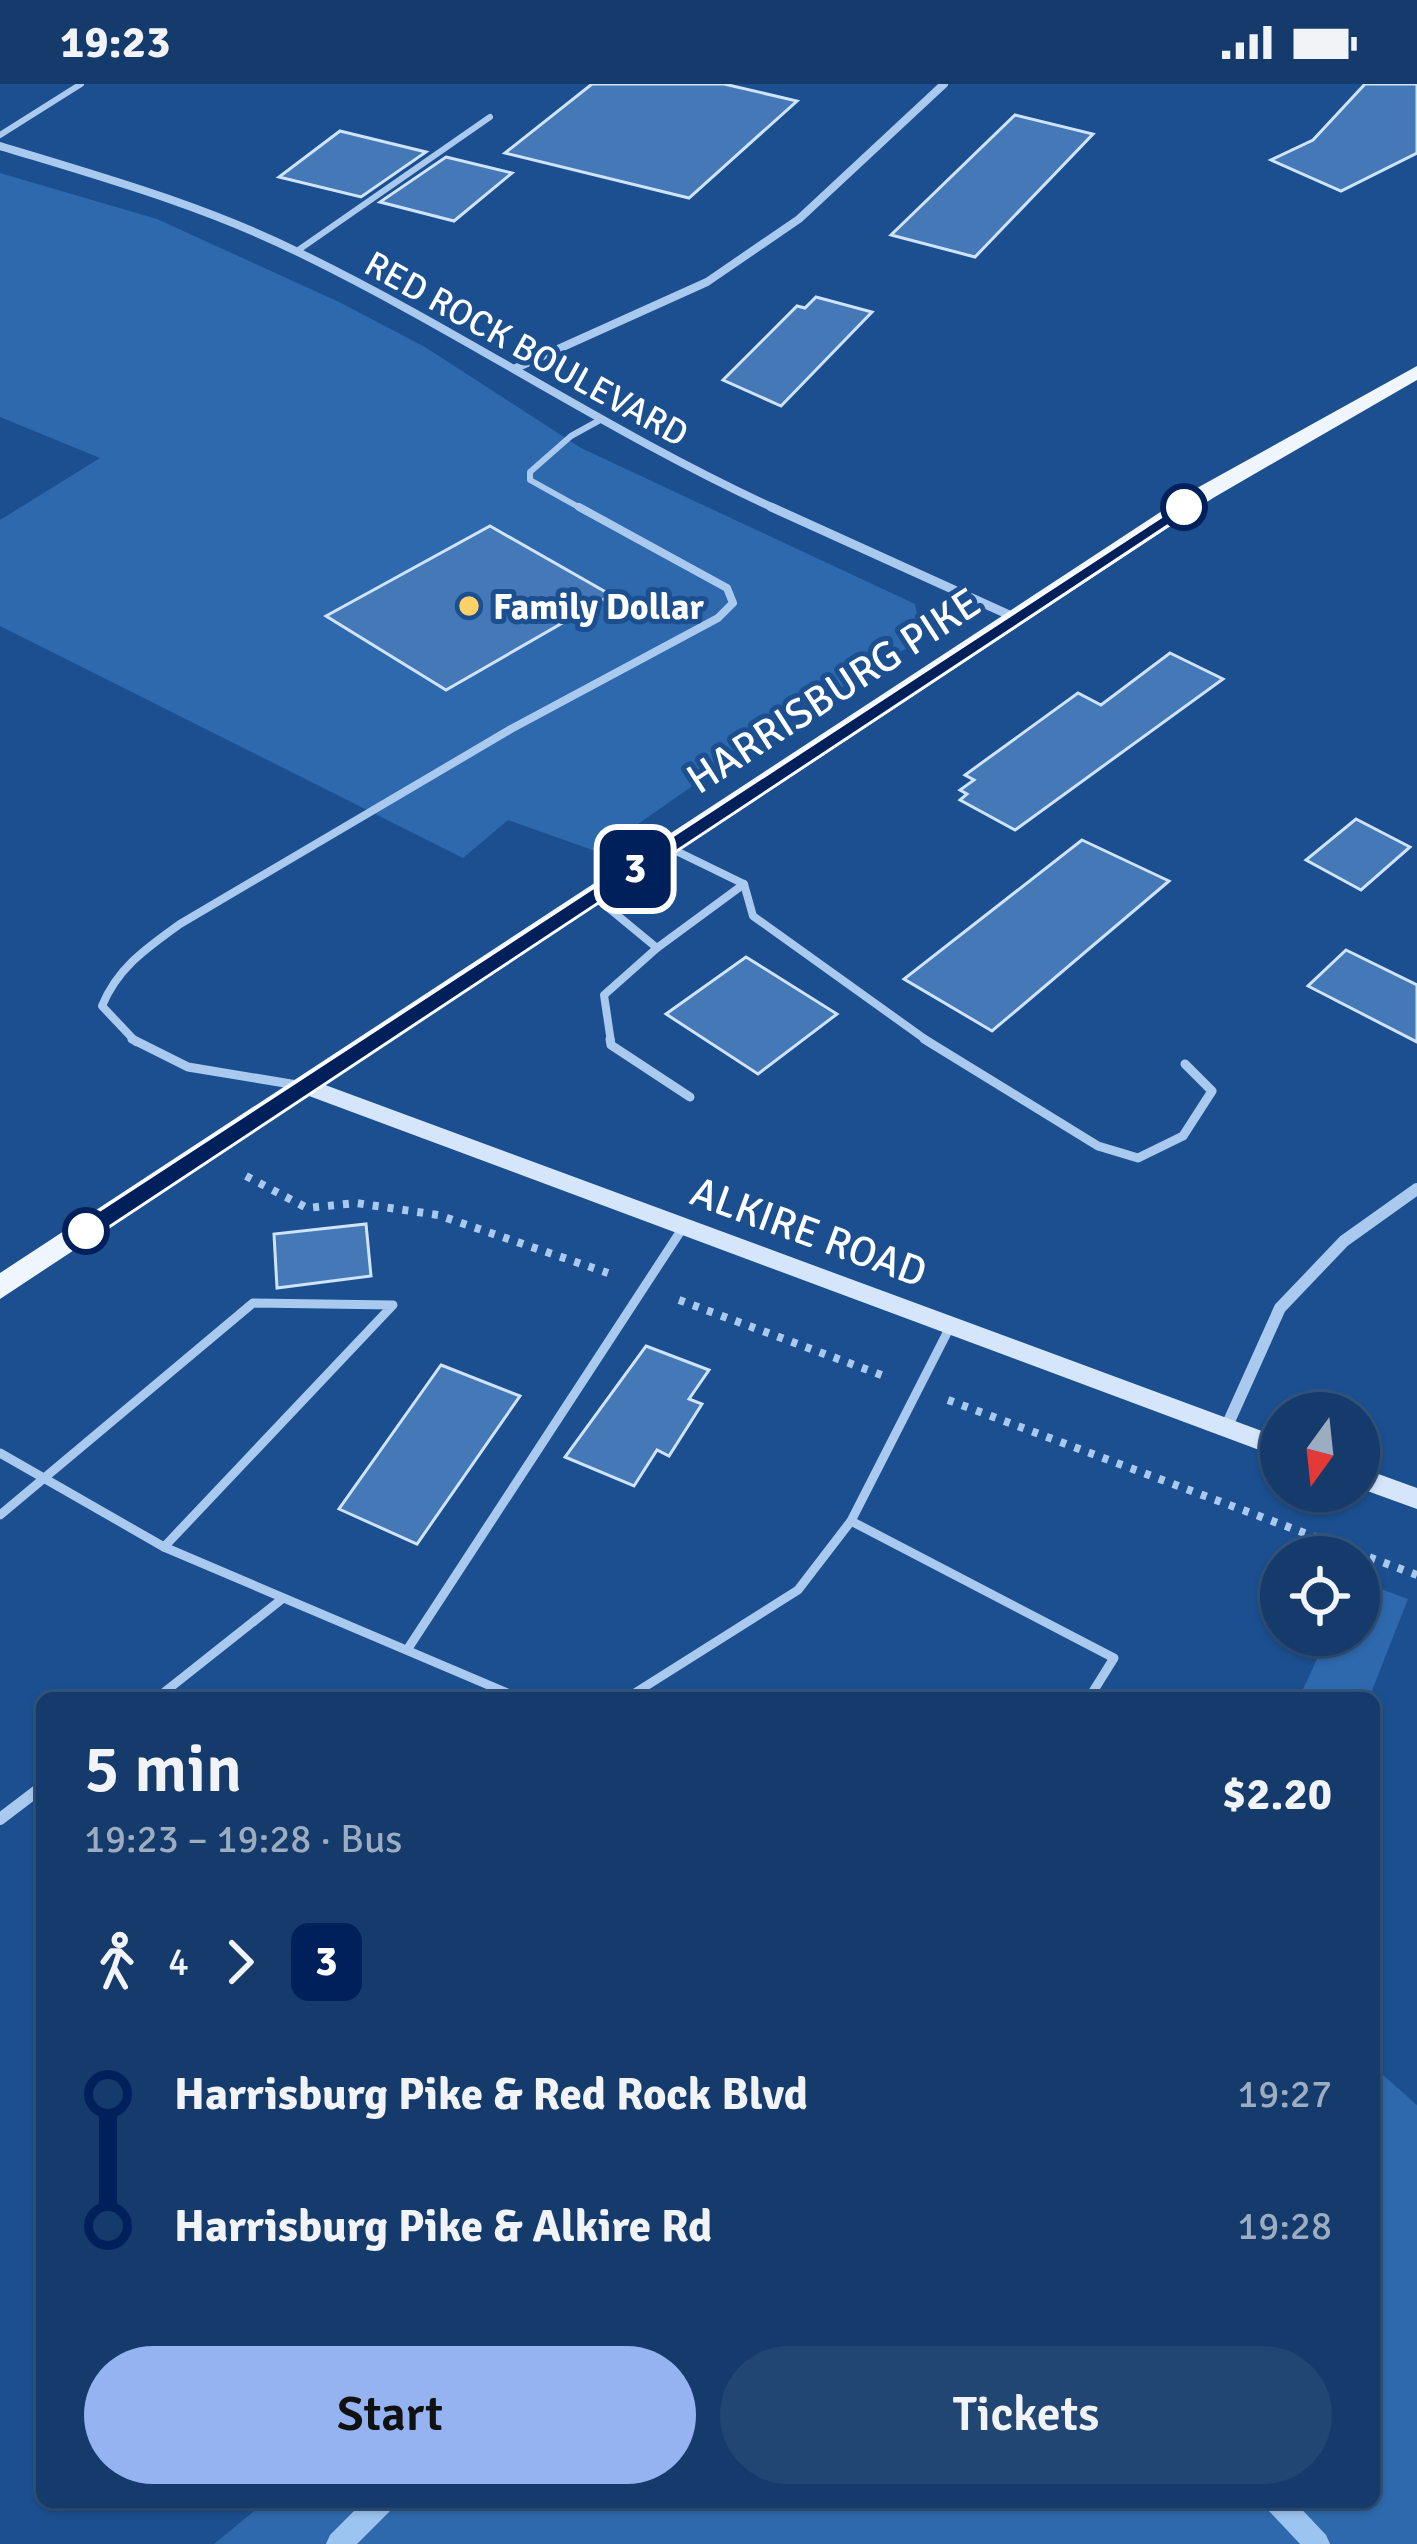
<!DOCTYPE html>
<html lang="en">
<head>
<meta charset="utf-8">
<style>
	:root { --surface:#143b6b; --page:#214673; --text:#f1f3f6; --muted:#9dadc1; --line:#33557e; --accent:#95b2f1 }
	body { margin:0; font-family:Signika,sans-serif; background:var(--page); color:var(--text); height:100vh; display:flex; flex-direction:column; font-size:45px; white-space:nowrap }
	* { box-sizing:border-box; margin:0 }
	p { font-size:39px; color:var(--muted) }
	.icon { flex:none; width:66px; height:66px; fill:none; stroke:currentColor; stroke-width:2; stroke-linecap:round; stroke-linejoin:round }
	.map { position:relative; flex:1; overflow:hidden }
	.panel { position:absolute; left:36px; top:1608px; width:1344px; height:816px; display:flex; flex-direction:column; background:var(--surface); border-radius:18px; box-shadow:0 3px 9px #0004,0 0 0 3px var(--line) }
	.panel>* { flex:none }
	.badge { padding:0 24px; border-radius:18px; font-size:42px; line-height:78px }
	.needle { width:78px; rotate:195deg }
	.fabs { position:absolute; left:1260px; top:1308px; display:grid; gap:24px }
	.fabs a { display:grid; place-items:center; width:120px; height:120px; border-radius:50%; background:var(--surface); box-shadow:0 3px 9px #0004,0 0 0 3px var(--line); font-size:60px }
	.map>.badge { position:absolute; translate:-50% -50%; box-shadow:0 0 0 6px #fff }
	.legs { display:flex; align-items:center; gap:18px; height:132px; padding:0 48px; font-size:39px }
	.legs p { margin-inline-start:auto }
	.headline { display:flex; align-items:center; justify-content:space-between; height:204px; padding:0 48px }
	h1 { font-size:66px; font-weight:600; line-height:90px }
	.action { display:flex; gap:24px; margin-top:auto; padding:24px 48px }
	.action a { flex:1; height:138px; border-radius:72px; background:var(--accent); color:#111; font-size:48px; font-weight:600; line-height:138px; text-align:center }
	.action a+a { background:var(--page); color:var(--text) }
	ul { padding:0 48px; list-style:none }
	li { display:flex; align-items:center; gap:42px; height:132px; font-size:45px }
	li i { display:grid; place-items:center; width:18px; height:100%; margin:0 15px; background:currentColor }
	li i::after { content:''; width:30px; height:30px; margin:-15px; border:9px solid; border-radius:50%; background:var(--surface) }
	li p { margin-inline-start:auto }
	li:first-child i { background:linear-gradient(#0000 50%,currentColor 0) }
	li:last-child i { background:linear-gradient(currentColor 50%,#0000 0) }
	.status { display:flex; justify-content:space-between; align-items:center; height:84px; padding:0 60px; background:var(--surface); direction:ltr }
	.status svg { height:33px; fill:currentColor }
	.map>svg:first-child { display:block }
	.green { fill:#2e69ad }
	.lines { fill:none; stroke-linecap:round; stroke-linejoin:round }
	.stream { fill:#9cc4f0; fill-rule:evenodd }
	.building { fill:#4478b7; stroke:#cfe3fa; stroke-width:3 }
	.path { stroke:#a9c9ee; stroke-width:8; stroke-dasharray:6 9; stroke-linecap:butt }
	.lane-far3 { stroke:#a9c9ee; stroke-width:6 }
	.lane-far2 { stroke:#a9c9ee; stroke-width:8 }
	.lane-far1 { stroke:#a9c9ee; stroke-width:9 }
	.lane { stroke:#a9c9ee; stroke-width:12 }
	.street-far2 { stroke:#a9c9ee; stroke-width:8 }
	.street-far1 { stroke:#a9c9ee; stroke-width:9 }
	.street { stroke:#a9c9ee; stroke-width:12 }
	.secondary { fill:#d6e6fa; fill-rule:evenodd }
	.primary { fill:#f0f6ff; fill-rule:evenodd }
	.line-1 { fill:#00205b; stroke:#fff; stroke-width:3 }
	.stop-1-dot { fill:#fff; stroke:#00205b; stroke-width:6 }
	.poi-dot { fill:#ffd166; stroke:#1b4f8f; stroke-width:4.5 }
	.labels { text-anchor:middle; stroke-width:10; stroke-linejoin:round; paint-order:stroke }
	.far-street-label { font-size:36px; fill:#fff; stroke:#1b4f8f }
	.far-poi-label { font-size:36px; font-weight:bold; fill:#fff; stroke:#1b4f8f; text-anchor:start }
	.street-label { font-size:42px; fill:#fff; stroke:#1b4f8f }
</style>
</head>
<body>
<div class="status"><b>19:23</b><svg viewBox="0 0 49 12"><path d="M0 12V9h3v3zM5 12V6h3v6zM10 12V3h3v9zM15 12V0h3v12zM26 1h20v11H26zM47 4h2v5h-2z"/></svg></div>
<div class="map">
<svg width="1417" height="2460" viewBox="0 0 1417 2460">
	<rect width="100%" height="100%" fill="#1b4f8f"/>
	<g class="green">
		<polygon points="0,89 157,135 339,218 425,263 581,364 915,520 922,555 784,638 598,768 508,736 463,774 0,542 0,436 100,374 0,333"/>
		<polygon points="1359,1497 1408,1515 1369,1614 1299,1614 1328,1551 1359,1551"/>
		<polygon points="1374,1983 1417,2021 1417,2460 214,2460 265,2418 1374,2418"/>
	</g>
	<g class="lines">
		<g class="stream">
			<polygon points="363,2418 394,2418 390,2427 357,2460 326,2460 330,2451"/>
			<polygon points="1265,2418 1295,2418 1326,2451 1330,2460 1300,2460 1269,2427"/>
		</g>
	</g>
	<g class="building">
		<polygon points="592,0 724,0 797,17 689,114 505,69"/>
		<polygon points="1365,0 1417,0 1417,69 1341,107 1271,76 1313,56"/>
		<polygon points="1015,31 1093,50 975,173 891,151"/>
		<polygon points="340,47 426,68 361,113 279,93"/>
		<polygon points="446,73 512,89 454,137 380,118"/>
		<polygon points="816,213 872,228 781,322 723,296 797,222 805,224"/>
		<polygon points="490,442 611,511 446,606 326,532"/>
		<polygon points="1170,569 1223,595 1015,746 960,716 967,710 960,706 974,696 965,691 1078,609 1101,621"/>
		<polygon points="1356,735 1410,763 1361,806 1306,776"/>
		<polygon points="1082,756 1169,797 992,947 904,895"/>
		<polygon points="1346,866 1417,901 1417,958 1308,902"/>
		<polygon points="746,873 837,930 758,990 666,930"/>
		<polygon points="366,1140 371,1192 277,1204 274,1150"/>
		<polygon points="646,1262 709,1286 689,1315 702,1320 669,1372 657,1366 634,1402 565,1373"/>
		<polygon points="441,1281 520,1312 417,1460 339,1425"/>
	</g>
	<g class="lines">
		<g class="path">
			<polyline points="246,1092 307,1124 356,1119 438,1131 608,1189"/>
			<polyline points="679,1216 884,1292"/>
			<polyline points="948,1316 1417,1491"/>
		</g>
		<g class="lane-far3">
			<polyline points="0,51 81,0"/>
			<polyline points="297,167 490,33"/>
			<polyline points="584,426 530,396 530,388 571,352 600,336"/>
		</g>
		<g class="lane-far2">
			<polyline points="668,763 744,800 753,832 929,958"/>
			<polyline points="594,812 657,864 604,911 611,958"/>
			<polyline points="657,864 744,800"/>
			<path d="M136,958L102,922C118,883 147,864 180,840L511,645L718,534L733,519L727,504L579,423"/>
		</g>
		<g class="lane-far1">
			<polyline points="132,955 188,983 297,1001"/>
			<polyline points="610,955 611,961 690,1013"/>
			<polyline points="924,955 1098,1062 1138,1074 1183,1052 1212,1007 1185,980"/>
			<polyline points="0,1369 164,1463 519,1614"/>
			<polyline points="0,1431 253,1219 393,1221 164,1463"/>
			<polyline points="851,1437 1114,1574 1089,1614"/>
			<polyline points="409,1563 684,1142"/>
			<polyline points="157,1614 282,1515"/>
			<polyline points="627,1614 798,1506 851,1437 951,1241"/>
		</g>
		<polyline class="lane" points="0,1735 42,1703"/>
		<g class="street-far2">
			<path d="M0,62C102,93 206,122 302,170C464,249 613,351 778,426"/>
			<polyline points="516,284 707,198 799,135 944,0"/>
		</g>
		<polyline class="street-far1" points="771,423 1018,535"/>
		<polyline class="street" points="1226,1344 1280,1224 1344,1157 1417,1105"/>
		<g class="secondary">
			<polygon points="309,995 1281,1354 1281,1374 301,1009 298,1003"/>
			<polygon points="1359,1383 1417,1404 1417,1425 1359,1404"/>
		</g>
		<polygon class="primary" points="1417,282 1417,296 1213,414 0,1215 0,1189 1197,404"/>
	</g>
	<polygon class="line-1" points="1184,418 1190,427 94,1153 77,1153 77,1141"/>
	<g class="stop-1-dot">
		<circle cx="1184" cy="423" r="21"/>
		<circle cx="86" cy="1147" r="21"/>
	</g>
	<circle class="poi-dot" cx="469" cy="522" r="12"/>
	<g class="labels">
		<g class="far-street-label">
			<text transform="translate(527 264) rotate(29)" y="13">RED ROCK BOULEVARD</text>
		</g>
		<g class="far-poi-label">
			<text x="493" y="535">Family Dollar</text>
		</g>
		<g class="street-label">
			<text transform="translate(833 606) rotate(-33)" y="15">HARRISBURG PIKE</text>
			<text transform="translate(809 1147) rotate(20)" y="15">ALKIRE ROAD</text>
		</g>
	</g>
</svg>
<div class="fabs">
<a><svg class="needle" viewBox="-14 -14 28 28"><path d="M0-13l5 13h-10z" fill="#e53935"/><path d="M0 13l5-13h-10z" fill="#9dadc1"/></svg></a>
<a><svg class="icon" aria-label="locate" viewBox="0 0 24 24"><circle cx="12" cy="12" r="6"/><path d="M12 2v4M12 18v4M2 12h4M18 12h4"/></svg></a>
</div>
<b class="badge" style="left:635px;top:785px;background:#00205b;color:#fff">3</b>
<section class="panel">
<div class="headline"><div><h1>5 min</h1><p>19:23 – 19:28 · Bus</p></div><b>$2.20</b></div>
<div class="legs"><svg class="icon" aria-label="walk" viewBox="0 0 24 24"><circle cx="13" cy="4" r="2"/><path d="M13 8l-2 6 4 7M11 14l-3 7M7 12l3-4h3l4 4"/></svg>4<svg class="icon" aria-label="forward" viewBox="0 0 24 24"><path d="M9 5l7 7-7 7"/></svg><b class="badge" style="background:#00205b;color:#fff">3</b></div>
<ul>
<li><i style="color:#00205b"></i><b>Harrisburg Pike &amp; Red Rock Blvd</b><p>19:27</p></li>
<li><i style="color:#00205b"></i><b>Harrisburg Pike &amp; Alkire Rd</b><p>19:28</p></li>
</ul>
<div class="action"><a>Start</a><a>Tickets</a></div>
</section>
</div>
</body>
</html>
